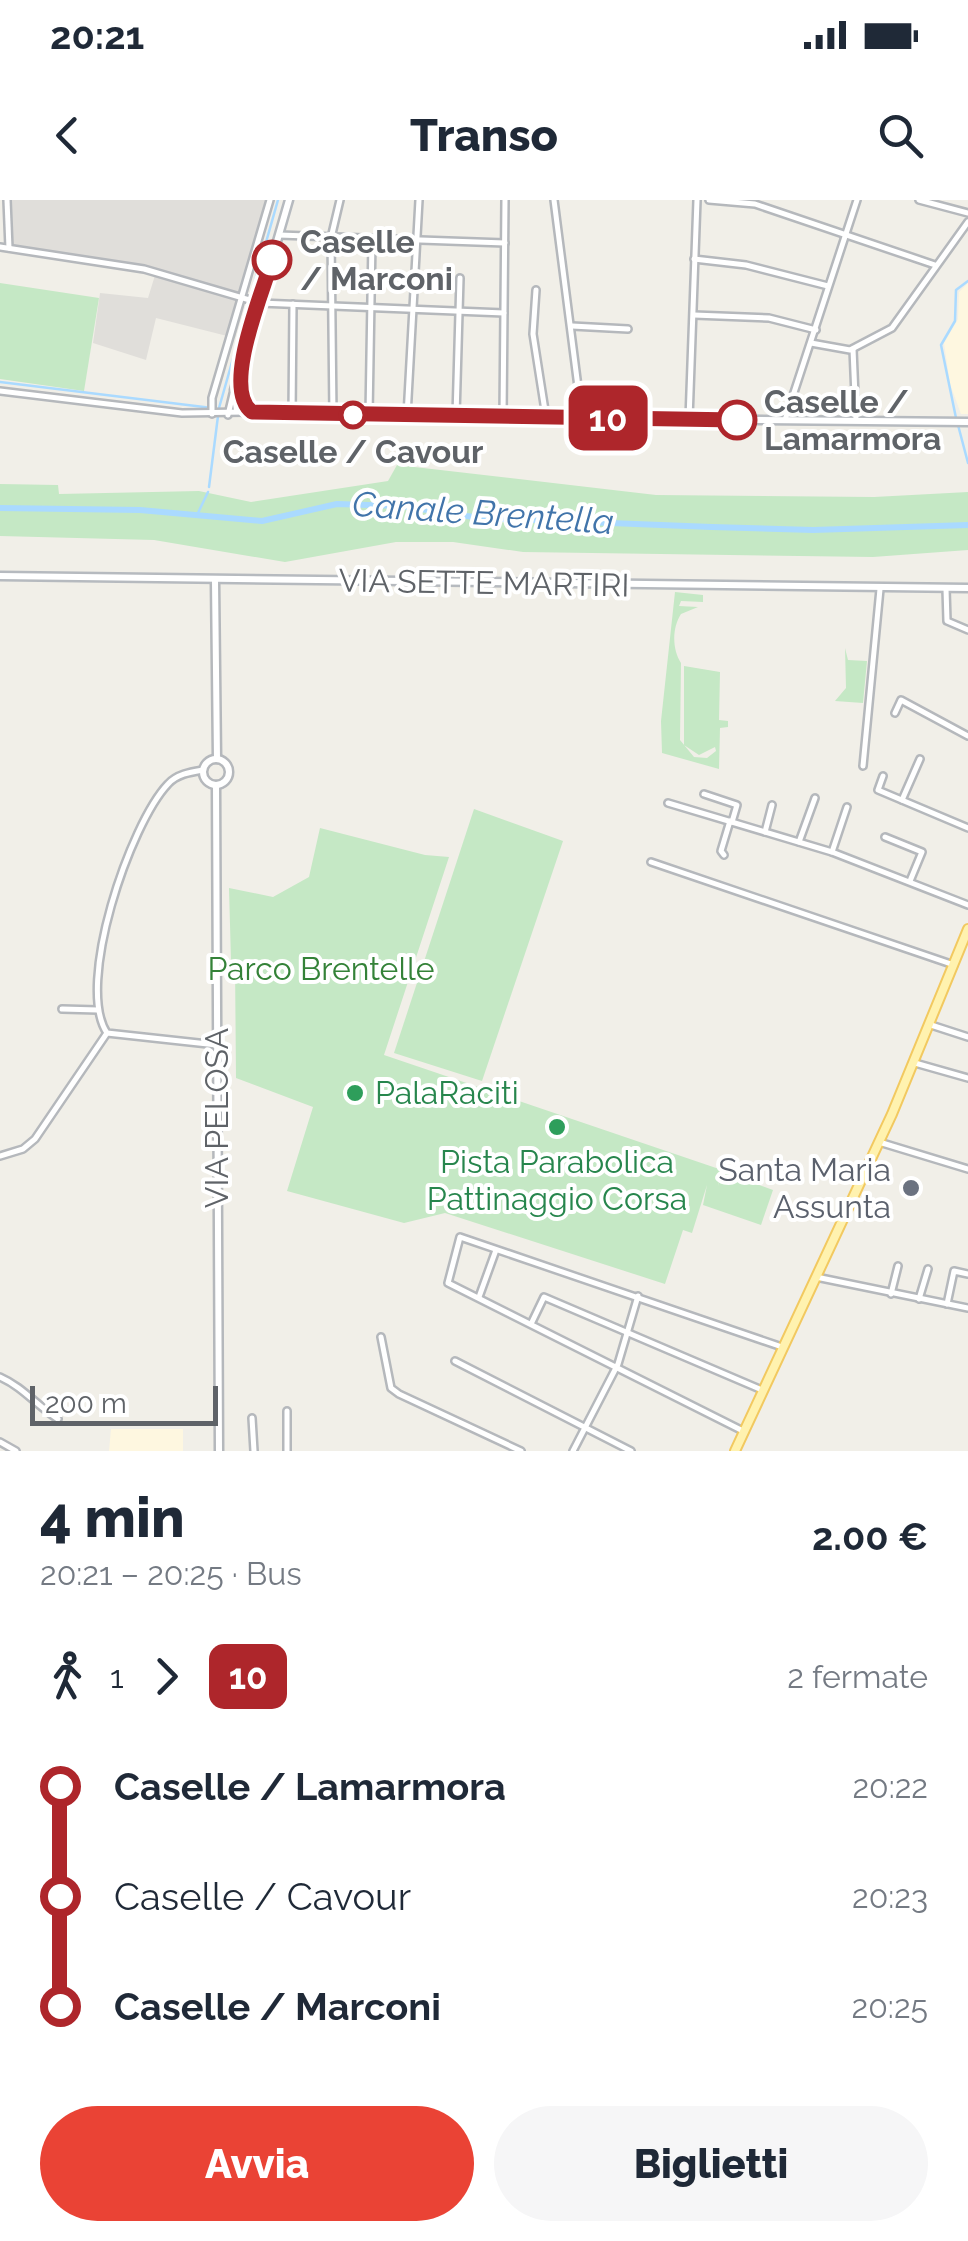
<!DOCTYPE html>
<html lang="it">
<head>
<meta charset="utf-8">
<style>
	:root { --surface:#fff; --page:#f6f6f7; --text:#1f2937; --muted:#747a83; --accent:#ea4335 }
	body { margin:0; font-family:Raleway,sans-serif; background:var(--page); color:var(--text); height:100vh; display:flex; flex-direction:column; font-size:38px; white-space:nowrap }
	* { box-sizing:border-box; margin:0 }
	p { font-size:32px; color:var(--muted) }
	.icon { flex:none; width:55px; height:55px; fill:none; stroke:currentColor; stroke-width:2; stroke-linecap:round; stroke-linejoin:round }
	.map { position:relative; height:1251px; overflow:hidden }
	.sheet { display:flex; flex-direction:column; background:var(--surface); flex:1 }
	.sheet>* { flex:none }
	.badge { padding:0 20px; border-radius:15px; font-size:35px; line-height:65px }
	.scale { position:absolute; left:30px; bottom:25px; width:188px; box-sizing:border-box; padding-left:10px; border:5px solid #5f6368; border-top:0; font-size:28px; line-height:35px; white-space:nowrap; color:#5f6368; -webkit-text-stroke:8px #fff; paint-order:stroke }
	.map>.badge { position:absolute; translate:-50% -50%; box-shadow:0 0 0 5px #fff }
	.legs { display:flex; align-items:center; gap:15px; height:110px; padding:0 40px; font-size:32px }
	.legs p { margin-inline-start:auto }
	.headline { display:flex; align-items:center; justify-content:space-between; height:170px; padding:0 40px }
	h1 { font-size:55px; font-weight:800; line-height:75px }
	.cta { display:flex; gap:20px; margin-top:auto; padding:20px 40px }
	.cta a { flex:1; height:115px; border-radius:60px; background:var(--accent); color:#fff; font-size:40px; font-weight:800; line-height:115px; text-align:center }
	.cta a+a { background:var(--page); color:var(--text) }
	ul { padding:0 40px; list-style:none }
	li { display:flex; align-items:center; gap:35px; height:110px; font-size:38px }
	li i { display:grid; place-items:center; width:15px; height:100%; margin:0 12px; background:currentColor }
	li i::after { content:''; width:25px; height:25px; margin:-12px; border:8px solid; border-radius:50%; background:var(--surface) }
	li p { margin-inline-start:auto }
	li:first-child i { background:linear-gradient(#0000 50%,currentColor 0) }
	li:last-child i { background:linear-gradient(currentColor 50%,#0000 0) }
	.status { display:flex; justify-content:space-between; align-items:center; height:70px; padding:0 50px; background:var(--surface); direction:ltr }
	.status svg { height:28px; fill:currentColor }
	header { display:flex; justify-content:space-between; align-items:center; height:130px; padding:0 40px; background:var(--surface); font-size:45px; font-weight:800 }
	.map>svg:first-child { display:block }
	.commercial { fill:#fef7e0 }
	.industrial { fill:#e0deda }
	.green { fill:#c5e8c5 }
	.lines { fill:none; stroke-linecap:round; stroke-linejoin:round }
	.stream { stroke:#aadaff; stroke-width:2.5 }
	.canal { stroke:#aadaff; stroke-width:6 }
	.minor-casing { stroke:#b5b8bc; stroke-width:10 }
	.tertiary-casing { stroke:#b5b8bc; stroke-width:11 }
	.secondary-casing { stroke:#b6babf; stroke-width:11 }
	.primary-casing { stroke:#f2c960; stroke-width:12 }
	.minor { stroke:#fff; stroke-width:5 }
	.tertiary { stroke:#fff; stroke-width:6 }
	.secondary { stroke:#fff; stroke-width:6 }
	.primary { stroke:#fff2af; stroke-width:8 }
	.line-1-casing { stroke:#fff; stroke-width:22 }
	.line-1 { stroke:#ae262b; stroke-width:15 }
	.stop-1-dot { fill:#fff; stroke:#ae262b; stroke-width:5 }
	.leisure-dot { fill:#2e9e5b; stroke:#fff; stroke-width:4 }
	.worship-dot { fill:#6b7280; stroke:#fff; stroke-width:4 }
	.labels { text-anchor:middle; stroke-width:8; stroke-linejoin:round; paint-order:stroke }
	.stop-label { font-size:32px; font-weight:bold; fill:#5f6368; stroke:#fff; text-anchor:start }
	.street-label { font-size:32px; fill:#5f6368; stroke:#fff }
	.park-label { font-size:32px; fill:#348238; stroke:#fff }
	.leisure-label { font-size:32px; fill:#27864d; stroke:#fff; text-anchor:start }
	.worship-label { font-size:32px; fill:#5b616d; stroke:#fff; text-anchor:end }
	.water-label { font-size:35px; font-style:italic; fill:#4174aa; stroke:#fff }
</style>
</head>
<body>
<div class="status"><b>20:21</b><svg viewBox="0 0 49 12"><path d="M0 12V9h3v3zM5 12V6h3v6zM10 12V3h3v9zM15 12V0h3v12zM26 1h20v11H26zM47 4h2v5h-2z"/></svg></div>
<header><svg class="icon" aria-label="back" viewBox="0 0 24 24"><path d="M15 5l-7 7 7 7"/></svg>Transo<svg class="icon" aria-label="search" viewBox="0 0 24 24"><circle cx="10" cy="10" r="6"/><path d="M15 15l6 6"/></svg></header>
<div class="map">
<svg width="968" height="1251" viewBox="0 0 968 1251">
	<rect width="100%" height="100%" fill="#f1efe8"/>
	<g class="commercial">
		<polygon points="968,83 968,214 961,214 950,184 944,143 958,119 959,92"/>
		<polygon points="111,1229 183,1229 183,1251 109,1251"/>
	</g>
	<polygon class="industrial" points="5,0 274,0 235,138 156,118 146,160 93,143 100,93 148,98 156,72 7,47"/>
	<g class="green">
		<polygon points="0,83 99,98 84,191 0,179"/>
		<polygon points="397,265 656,295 874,297 968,292 968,350 873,357 523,352 453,342 396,342 285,362 154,340 0,336 0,284 58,285 59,294 199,291 251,302 388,281"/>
		<path d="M675,392L703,395V402L681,401L679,406L698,407L681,414C672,428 672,449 681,463L680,540L694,557L707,558L716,551L715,547L699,555L684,545V466L720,472L719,520L728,521V527L720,528L719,569L662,553L661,521Z"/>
		<polygon points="845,448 848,460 867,461 863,503 835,501 846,488"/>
		<polygon points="474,609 563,641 482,881 394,853"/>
		<polygon points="320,628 425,655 449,657 384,855 722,970 718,986 723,972 773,990 761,1025 703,1005 707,985 692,1033 683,1030 665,1084 445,1013 404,1023 287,991 313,907 236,878 235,762 231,761 229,688 273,697 309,677"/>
	</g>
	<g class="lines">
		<g class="stream">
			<polyline points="0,182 212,208"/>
			<polyline points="956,218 941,145 955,121 956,90 968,81"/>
			<polyline points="958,225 968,263"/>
			<polyline points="209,287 219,208 278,0"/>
			<polyline points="197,315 208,292"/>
		</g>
		<polyline class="canal" points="0,308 140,310 262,321 337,304 401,306 480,318 712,327 813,330 968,325"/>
		<g class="minor-casing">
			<g id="minor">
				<polyline points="7,0 9,48"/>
				<polyline points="554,0 582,218"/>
				<polyline points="709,0 755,4 935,65"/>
				<polyline points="919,0 968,13"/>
				<polyline points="279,35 505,43"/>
				<polyline points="0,47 144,69 260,103 504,113"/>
				<polyline points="694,59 746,65 828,86"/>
				<polyline points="536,90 533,134 546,217"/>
				<polyline points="694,115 769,118 816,130"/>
				<polyline points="572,126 628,129"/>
				<polyline points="811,143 850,150 892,128 968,22"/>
				<polyline points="853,149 856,220"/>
				<polyline points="0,191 182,213 244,212"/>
				<polyline points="212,214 212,198 270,0"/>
				<polyline points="228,215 233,194"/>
				<polyline points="292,215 293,104"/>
				<polyline points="333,215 331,38 340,0"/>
				<polyline points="369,215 372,40"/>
				<polyline points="407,216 419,0"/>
				<polyline points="456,216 460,78"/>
				<polyline points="503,217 505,0"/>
				<polyline points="689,219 697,0"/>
				<polyline points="785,220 857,0"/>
				<polyline points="946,389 947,421 968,430"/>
				<polyline points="895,513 901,500 968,536"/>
				<polyline points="863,566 880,389"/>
				<path d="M203,570C191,572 177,574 168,584C130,624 75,785 107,833L217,845"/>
				<polyline points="883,576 878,590 968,628"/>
				<polyline points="704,594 737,605 732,622"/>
				<polyline points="902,600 920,559"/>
				<polyline points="668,603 832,652 968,705"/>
				<polyline points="765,632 772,605"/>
				<polyline points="885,637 922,652 910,681"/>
				<polyline points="799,642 815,598"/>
				<polyline points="832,652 847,607"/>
				<polyline points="724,655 721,651 730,621"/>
				<polyline points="651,662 954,765"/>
				<polyline points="62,809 98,810"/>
				<polyline points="931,825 968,837"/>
				<polyline points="915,863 968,878"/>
				<polyline points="879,942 968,969"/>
				<polyline points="0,956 23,949 35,939 107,833"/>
				<polyline points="816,1077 968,1108"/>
				<polyline points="891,1094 898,1066"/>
				<polyline points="479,1097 496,1050"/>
				<polyline points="919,1099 928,1069"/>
				<polyline points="947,1104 954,1071 968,1074"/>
				<polyline points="532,1122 544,1097 762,1190"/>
				<polyline points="381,1137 391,1188 399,1194 521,1251"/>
				<polyline points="455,1161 631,1251"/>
				<path d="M0,1177C23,1187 37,1206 58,1219"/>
				<polyline points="252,1218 254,1251"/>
				<polyline points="743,1231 448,1083 460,1037 782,1147"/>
				<polyline points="0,1242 16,1251"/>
				<polyline points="287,1251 287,1211"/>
				<polyline points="573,1251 618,1164 638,1096"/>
			</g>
		</g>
		<g class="tertiary-casing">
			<g id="tertiary">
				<polyline points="215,381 217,559"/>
				<circle cx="216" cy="572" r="13"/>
				<polyline points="216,585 219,1251"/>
			</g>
		</g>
		<g class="secondary-casing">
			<g id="secondary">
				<polyline points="239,173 246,208 274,215 968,222"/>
				<polyline points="258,217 237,210 234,190 289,0"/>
				<polyline points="0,376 968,388"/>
			</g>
		</g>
		<g class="primary-casing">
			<polyline id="primary" points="735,1251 892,914 968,729"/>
		</g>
		<use href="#minor" class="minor"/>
		<use href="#tertiary" class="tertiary"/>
		<use href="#secondary" class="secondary"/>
		<use href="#primary" class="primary"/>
	</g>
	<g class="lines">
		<g class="line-1-casing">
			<path id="line-1" d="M272,60C263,92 221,189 252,212L737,220"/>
		</g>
		<use href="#line-1" class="line-1"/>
	</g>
	<g class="stop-1-dot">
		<circle cx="272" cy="60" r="18"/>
		<circle cx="353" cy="215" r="12"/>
		<circle cx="737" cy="220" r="18"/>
	</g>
	<g class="leisure-dot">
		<circle cx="355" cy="893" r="10"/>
		<circle cx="557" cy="927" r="10"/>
	</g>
	<circle class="worship-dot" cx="911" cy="988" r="10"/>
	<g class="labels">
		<g class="stop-label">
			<text x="300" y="53">Caselle<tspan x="300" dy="37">/ Marconi</tspan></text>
			<text x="764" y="213">Caselle /<tspan x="764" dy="37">Lamarmora</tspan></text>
			<text x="353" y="263" text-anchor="middle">Caselle / Cavour</text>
		</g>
		<g class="street-label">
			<text transform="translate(484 383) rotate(1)" y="11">VIA SETTE MARTIRI</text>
			<text transform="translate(217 918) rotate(-90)" y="11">VIA PELOSA</text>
		</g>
		<g class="park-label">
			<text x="321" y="780">Parco Brentelle</text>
		</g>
		<g class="leisure-label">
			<text x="375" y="904">PalaRaciti</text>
			<text x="557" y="973" text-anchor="middle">Pista Parabolica<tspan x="557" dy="37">Pattinaggio Corsa</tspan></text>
		</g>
		<g class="worship-label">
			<text x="891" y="981">Santa Maria<tspan x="891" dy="37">Assunta</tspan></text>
		</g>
		<g class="water-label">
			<text transform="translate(483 313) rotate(4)" y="12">Canale Brentella</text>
		</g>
	</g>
</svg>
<div class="scale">200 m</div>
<b class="badge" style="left:608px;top:218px;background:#ae262b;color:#fff">10</b>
</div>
<section class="sheet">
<div class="headline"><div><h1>4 min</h1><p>20:21 – 20:25 · Bus</p></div><b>2.00 €</b></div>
<div class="legs"><svg class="icon" aria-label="walk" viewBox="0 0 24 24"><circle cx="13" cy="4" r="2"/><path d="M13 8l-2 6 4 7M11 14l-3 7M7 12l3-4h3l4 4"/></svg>1<svg class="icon" aria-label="forward" viewBox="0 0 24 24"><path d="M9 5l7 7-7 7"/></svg><b class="badge" style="background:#ae262b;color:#fff">10</b><p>2 fermate</p></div>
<ul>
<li><i style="color:#ae262b"></i><b>Caselle / Lamarmora</b><p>20:22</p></li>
<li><i style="color:#ae262b"></i><span>Caselle / Cavour</span><p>20:23</p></li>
<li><i style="color:#ae262b"></i><b>Caselle / Marconi</b><p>20:25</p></li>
</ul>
<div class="cta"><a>Avvia</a><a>Biglietti</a></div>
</section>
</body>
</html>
